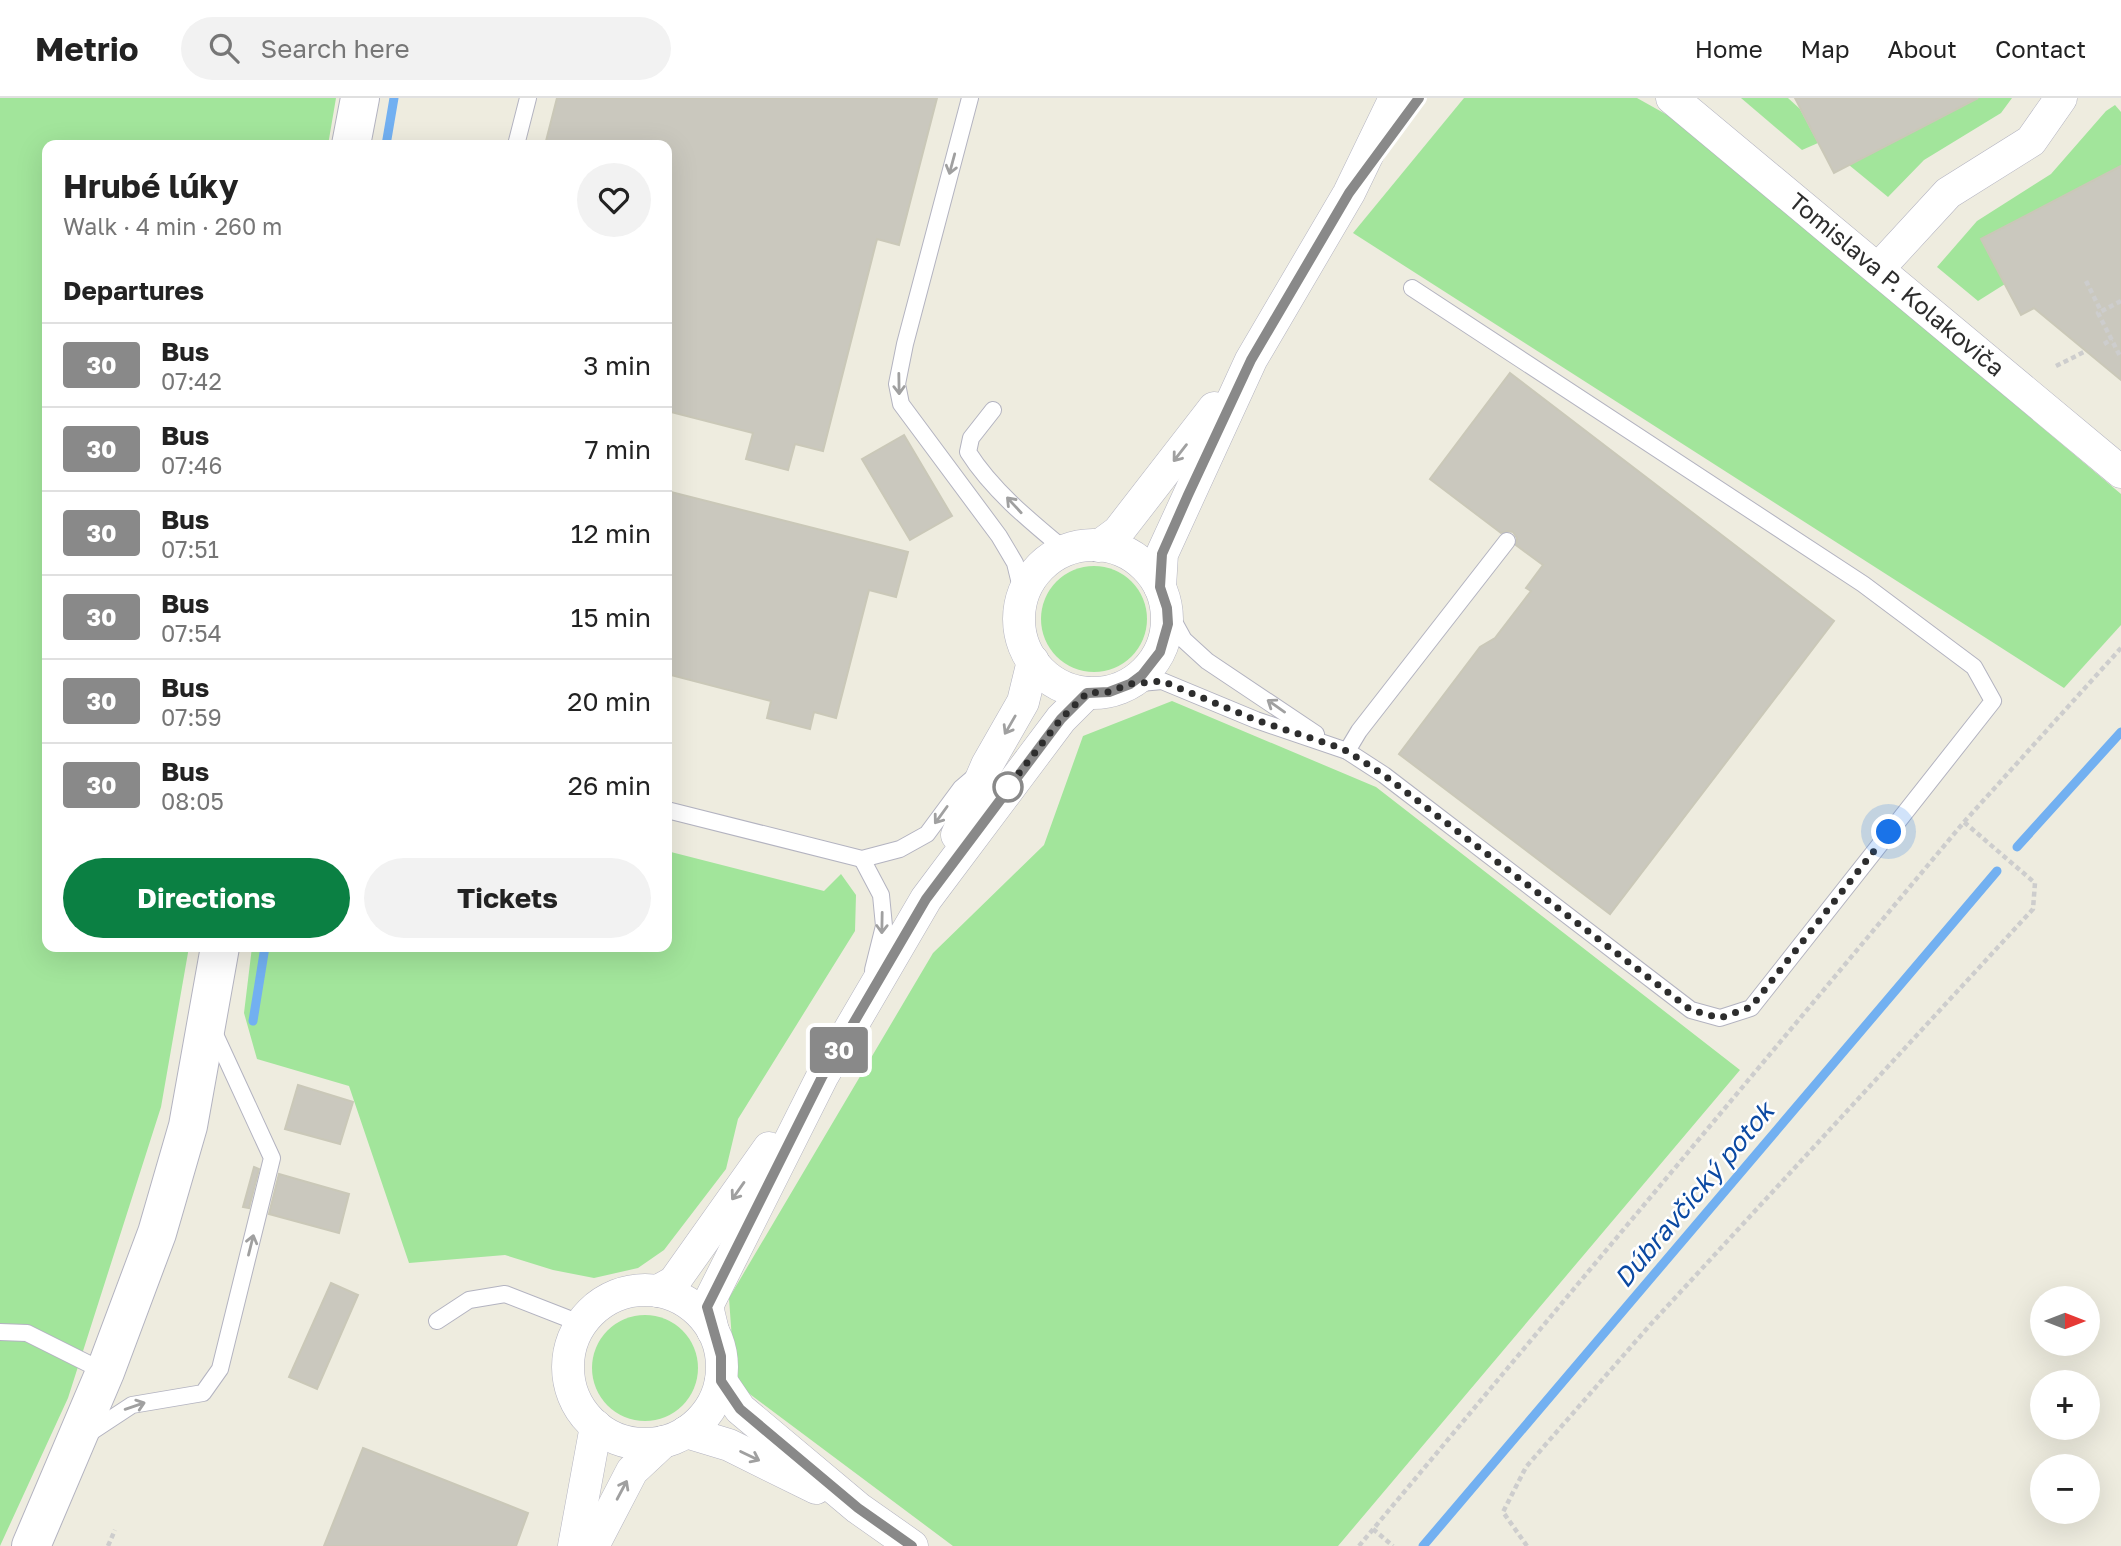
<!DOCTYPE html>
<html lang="en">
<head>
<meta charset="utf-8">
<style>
	:root { --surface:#fff; --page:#f2f2f2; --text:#222; --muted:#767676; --line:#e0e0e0; --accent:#0b8043 }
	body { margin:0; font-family:"Golos Text",sans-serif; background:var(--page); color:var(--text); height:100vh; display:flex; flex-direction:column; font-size:26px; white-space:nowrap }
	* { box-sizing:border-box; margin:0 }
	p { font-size:23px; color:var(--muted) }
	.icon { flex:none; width:38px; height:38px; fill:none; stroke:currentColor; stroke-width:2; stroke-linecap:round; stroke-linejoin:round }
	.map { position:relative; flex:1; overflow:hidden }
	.sheet { position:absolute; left:42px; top:42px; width:630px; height:812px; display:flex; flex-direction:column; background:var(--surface); border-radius:14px; box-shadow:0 7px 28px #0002 }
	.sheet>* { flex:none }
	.badge { padding:0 14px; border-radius:5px; font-size:24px; line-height:46px }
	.needle { width:46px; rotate:90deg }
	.buttons { position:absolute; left:2030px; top:1188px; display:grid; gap:14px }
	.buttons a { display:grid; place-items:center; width:70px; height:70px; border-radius:50%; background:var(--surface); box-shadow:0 7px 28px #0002; font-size:35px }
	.you { position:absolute; width:35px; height:35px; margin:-18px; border:5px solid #fff; border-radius:50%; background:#1a73e8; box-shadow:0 0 0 10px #1a73e833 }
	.map>.badge { position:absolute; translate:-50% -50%; box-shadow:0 0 0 4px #fff }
	h2 { padding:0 21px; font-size:26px; line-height:63px }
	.round { display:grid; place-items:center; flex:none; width:74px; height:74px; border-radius:37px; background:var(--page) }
	.overview { display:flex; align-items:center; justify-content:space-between; height:119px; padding:0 21px }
	h1 { font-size:33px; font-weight:700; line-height:52px }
	.primary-button { display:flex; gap:14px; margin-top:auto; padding:14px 21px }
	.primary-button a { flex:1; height:80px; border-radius:42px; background:var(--accent); color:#fff; font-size:28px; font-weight:700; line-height:80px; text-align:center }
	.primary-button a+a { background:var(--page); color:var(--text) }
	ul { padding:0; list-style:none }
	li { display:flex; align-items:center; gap:21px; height:84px; padding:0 21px; border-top:2px solid var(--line) }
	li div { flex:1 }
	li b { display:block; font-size:26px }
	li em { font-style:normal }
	li .badge { min-width:77px; font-weight:700; text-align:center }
	header { display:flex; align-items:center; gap:42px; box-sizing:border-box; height:98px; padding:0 35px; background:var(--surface); border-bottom:2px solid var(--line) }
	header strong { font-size:33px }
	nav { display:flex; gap:38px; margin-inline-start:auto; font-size:24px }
	.search { width:490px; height:63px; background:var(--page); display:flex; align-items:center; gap:18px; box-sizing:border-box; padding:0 24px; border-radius:38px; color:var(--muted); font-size:26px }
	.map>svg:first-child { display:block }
	.green { fill:#a2e59b }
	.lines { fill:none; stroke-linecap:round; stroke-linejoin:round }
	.stream { stroke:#72b0f1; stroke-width:9 }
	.building { fill:#cac8be; stroke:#cac8b8; stroke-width:2 }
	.lane-casing { stroke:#b3b3c0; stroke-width:18 }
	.street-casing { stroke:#b3b3c0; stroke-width:33 }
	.secondary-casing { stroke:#b3b3c0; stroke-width:40 }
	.path { stroke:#cdcdcd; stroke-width:4.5; stroke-dasharray:5 3.5; stroke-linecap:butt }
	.lane { stroke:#fff; stroke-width:16 }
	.street { stroke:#fff; stroke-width:32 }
	.secondary { stroke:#fff; stroke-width:38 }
	.oneway { stroke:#a0a0a0 }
	.line-casing { stroke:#fff; stroke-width:16 }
	.line { stroke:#898989; stroke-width:10 }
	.walk { stroke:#2d2d2d; stroke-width:7; stroke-dasharray:0 12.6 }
	.stop-dot { fill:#fff; stroke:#898989; stroke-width:3.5 }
	.labels { text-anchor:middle; stroke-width:5; stroke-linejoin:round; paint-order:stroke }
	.street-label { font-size:24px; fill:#2d2d2d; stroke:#fff }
	.water-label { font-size:26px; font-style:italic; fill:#0b49a2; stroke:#fff }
</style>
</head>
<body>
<header>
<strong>Metrio</strong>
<div class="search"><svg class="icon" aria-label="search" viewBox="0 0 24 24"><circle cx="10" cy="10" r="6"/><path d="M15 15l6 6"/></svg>Search here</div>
<nav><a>Home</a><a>Map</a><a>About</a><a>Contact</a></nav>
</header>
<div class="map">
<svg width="2121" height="1448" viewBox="0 0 2121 1448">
	<rect width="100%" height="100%" fill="#eeecdf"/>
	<g class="green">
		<polygon points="0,0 336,0 328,47 47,47 47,849 189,849 161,1009 68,1300 0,1448"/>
		<polygon points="1464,0 1637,0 1678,23 2121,396 2121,527 2064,590 1353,135"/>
		<polygon points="1741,0 1788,0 1800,11 1818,45 1802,52"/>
		<polygon points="1978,0 2012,0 2001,15 1924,62 1888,99 1849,67"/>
		<polygon points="2115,7 2121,14 2121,68 1982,141 2005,186 1978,203 1937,169 1977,123 2051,76 2106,13"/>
		<circle cx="1094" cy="521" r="53"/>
		<polygon points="1172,603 1376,689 1740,972 1338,1448 953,1448 735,1285 729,1200 933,855 1044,747 1083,638"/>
		<polygon points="667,753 824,793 841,776 856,797 855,833 738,1021 726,1071 664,1152 638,1170 594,1180 553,1172 505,1157 409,1165 349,988 257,961 244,915 252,849 667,849"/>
		<circle cx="645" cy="1270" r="53"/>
	</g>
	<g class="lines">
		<g class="stream">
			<polyline points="386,47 394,0"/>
			<polyline points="2017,749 2121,634"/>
			<polyline points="253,923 265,849"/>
			<polyline points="1423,1448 1997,773"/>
		</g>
	</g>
	<g class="building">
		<polygon points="557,0 937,0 899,147 877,141 823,353 795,346 788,372 746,361 753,335 667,313 667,47 545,47"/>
		<polygon points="1795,0 1978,0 1834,75"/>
		<polygon points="2121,68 2121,282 2034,210 2021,217 1981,141"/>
		<polygon points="1510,275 1834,523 1610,816 1399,656 1480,549 1495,540 1531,493 1526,490 1543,467 1516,447 1517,440 1513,434 1508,433 1501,435 1430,381"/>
		<polygon points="904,337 952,418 910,442 862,361"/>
		<polygon points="667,393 908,454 896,499 869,492 836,620 814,614 810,631 767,620 771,603 667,576"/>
		<polygon points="298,987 353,1004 340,1046 285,1031"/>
		<polygon points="254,1069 259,1071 249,1110 243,1109"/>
		<polygon points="279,1076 349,1096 339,1135 269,1116"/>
		<polygon points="331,1185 358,1197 317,1291 289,1279"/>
		<polygon points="363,1350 528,1415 516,1448 324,1448"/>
	</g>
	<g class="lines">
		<g class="lane-casing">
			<g id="lane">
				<polyline points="970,0 905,246 897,286 901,306 999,438 1015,465 1023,498"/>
				<polyline points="516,47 528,0"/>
				<path d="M993,312L971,340L968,354C992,392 1030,423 1065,452"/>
				<polyline points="1167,511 1184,542 1207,563 1316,636"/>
				<polyline points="1130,586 1162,583 1256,622 1347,653 1384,677 1691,912 1720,920 1751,910 1993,603 1974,569 1863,486 1412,190"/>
				<polyline points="1347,653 1359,633 1507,443"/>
				<polyline points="667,712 862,761 900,751 927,736 961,690 975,678"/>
				<polyline points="862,761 881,797 884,828 873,872"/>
				<polyline points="437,1223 469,1202 505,1196 582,1226"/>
				<polyline points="0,1234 27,1235 105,1274"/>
				<polyline points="88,1336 132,1307 203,1295 220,1271 272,1060 213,932"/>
			</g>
		</g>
		<g class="street-casing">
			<g id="street">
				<path id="s1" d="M1672,0L2121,374"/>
				<polyline points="1879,170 1948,95 2031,43 2061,0"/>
				<circle cx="1093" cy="521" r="74"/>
				<polyline points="1099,448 1118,434 1214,310"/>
				<polyline points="1160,489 1162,456 1251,262 1349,95 1395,0"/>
				<polyline points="957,737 987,667 1023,604 1033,563"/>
				<circle cx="645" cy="1269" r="77"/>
				<polyline points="658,1193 674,1184 769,1050"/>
				<polyline points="713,1233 707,1208 822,979 926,801 1061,621 1087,595"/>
				<polyline points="721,1283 740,1311 858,1410 912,1448"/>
				<polyline points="686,1334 729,1347 816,1390"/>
				<polyline points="574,1448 596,1328"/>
				<polyline points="593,1448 632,1373 663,1344"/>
			</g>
		</g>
		<g class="secondary-casing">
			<g id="secondary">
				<polyline points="351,47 360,0"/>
				<polyline points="31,1448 105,1274 157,1135 188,1028 220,849"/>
			</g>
		</g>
		<g class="path">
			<polyline points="2086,183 2101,213"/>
			<polyline points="2121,203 2098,215 2121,260"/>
			<polyline points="2104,246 2112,241"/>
			<polyline points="2056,268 2086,253"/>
			<polyline points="1373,1431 1393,1448"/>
			<polyline points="108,1448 115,1432"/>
			<polyline points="1359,1448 1964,724 2121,550"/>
			<polyline points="1527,1448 1503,1414 1526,1369 1650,1227 2033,811 2035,785 1964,724"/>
		</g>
		<use href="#lane" class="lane"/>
		<use href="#street" class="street"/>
		<use href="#secondary" class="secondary"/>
	</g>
	<defs><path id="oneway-shaft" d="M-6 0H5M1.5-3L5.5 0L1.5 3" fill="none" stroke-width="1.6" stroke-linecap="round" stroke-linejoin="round" transform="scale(1.75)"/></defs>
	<g class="oneway">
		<use href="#oneway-shaft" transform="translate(952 66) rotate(105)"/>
		<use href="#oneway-shaft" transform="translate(899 286) rotate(89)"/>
		<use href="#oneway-shaft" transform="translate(1180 355) rotate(128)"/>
		<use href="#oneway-shaft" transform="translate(1014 407) rotate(-133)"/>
		<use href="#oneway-shaft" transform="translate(1276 608) rotate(-145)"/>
		<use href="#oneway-shaft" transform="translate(1010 627) rotate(120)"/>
		<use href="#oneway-shaft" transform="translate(941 717) rotate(126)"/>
		<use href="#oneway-shaft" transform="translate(882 825) rotate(91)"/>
		<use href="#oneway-shaft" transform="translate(738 1093) rotate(125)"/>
		<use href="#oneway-shaft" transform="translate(251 1147) rotate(-76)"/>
		<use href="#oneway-shaft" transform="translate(135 1308) rotate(-19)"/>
		<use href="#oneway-shaft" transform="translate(750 1358) rotate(26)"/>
		<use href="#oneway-shaft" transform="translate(622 1392) rotate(-62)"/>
	</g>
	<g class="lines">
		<g class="line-casing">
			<polyline id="line" points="912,1448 858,1410 740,1311 721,1283 721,1258 707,1209 822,979 926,801 1061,621 1087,595 1109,594 1130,586 1142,577 1160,554 1168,526 1167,510 1160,489 1162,456 1188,397 1251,262 1349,95 1419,0"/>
		</g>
		<use href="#line" class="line"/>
		<polyline class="walk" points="1008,689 1006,692 1061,621 1087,595 1109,594 1130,586 1162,583 1256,622 1332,647 1347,653 1384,677 1691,912 1720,920 1751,909 1889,734"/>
	</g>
	<circle class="stop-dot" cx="1008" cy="689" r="14"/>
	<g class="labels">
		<g class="street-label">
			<text dy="8" stroke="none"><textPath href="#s1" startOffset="292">Tomislava P. Kolakoviča</textPath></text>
		</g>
		<g class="water-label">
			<text transform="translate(1694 1097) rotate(-50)" y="9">Dúbravčický potok</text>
		</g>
	</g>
</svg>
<div class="buttons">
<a><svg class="needle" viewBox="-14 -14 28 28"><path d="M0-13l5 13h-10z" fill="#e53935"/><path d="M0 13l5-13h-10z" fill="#767676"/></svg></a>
<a>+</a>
<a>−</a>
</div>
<div class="you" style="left:1889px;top:734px"></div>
<b class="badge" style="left:839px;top:952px;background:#898989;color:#fff">30</b>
<section class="sheet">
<div class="overview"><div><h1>Hrubé lúky</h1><p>Walk · 4 min · 260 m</p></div><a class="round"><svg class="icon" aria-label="heart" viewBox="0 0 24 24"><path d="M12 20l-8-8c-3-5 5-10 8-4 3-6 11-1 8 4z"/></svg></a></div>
<h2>Departures</h2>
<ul>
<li><span class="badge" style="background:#898989;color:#fff">30</span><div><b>Bus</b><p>07:42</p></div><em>3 min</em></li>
<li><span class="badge" style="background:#898989;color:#fff">30</span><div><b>Bus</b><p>07:46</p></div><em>7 min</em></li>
<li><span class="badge" style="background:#898989;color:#fff">30</span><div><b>Bus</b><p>07:51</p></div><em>12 min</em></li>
<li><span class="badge" style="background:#898989;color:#fff">30</span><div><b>Bus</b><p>07:54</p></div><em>15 min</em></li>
<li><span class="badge" style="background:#898989;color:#fff">30</span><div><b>Bus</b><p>07:59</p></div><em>20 min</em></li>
<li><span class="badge" style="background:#898989;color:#fff">30</span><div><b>Bus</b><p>08:05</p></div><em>26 min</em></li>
</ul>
<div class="primary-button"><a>Directions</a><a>Tickets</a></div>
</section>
</div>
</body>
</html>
